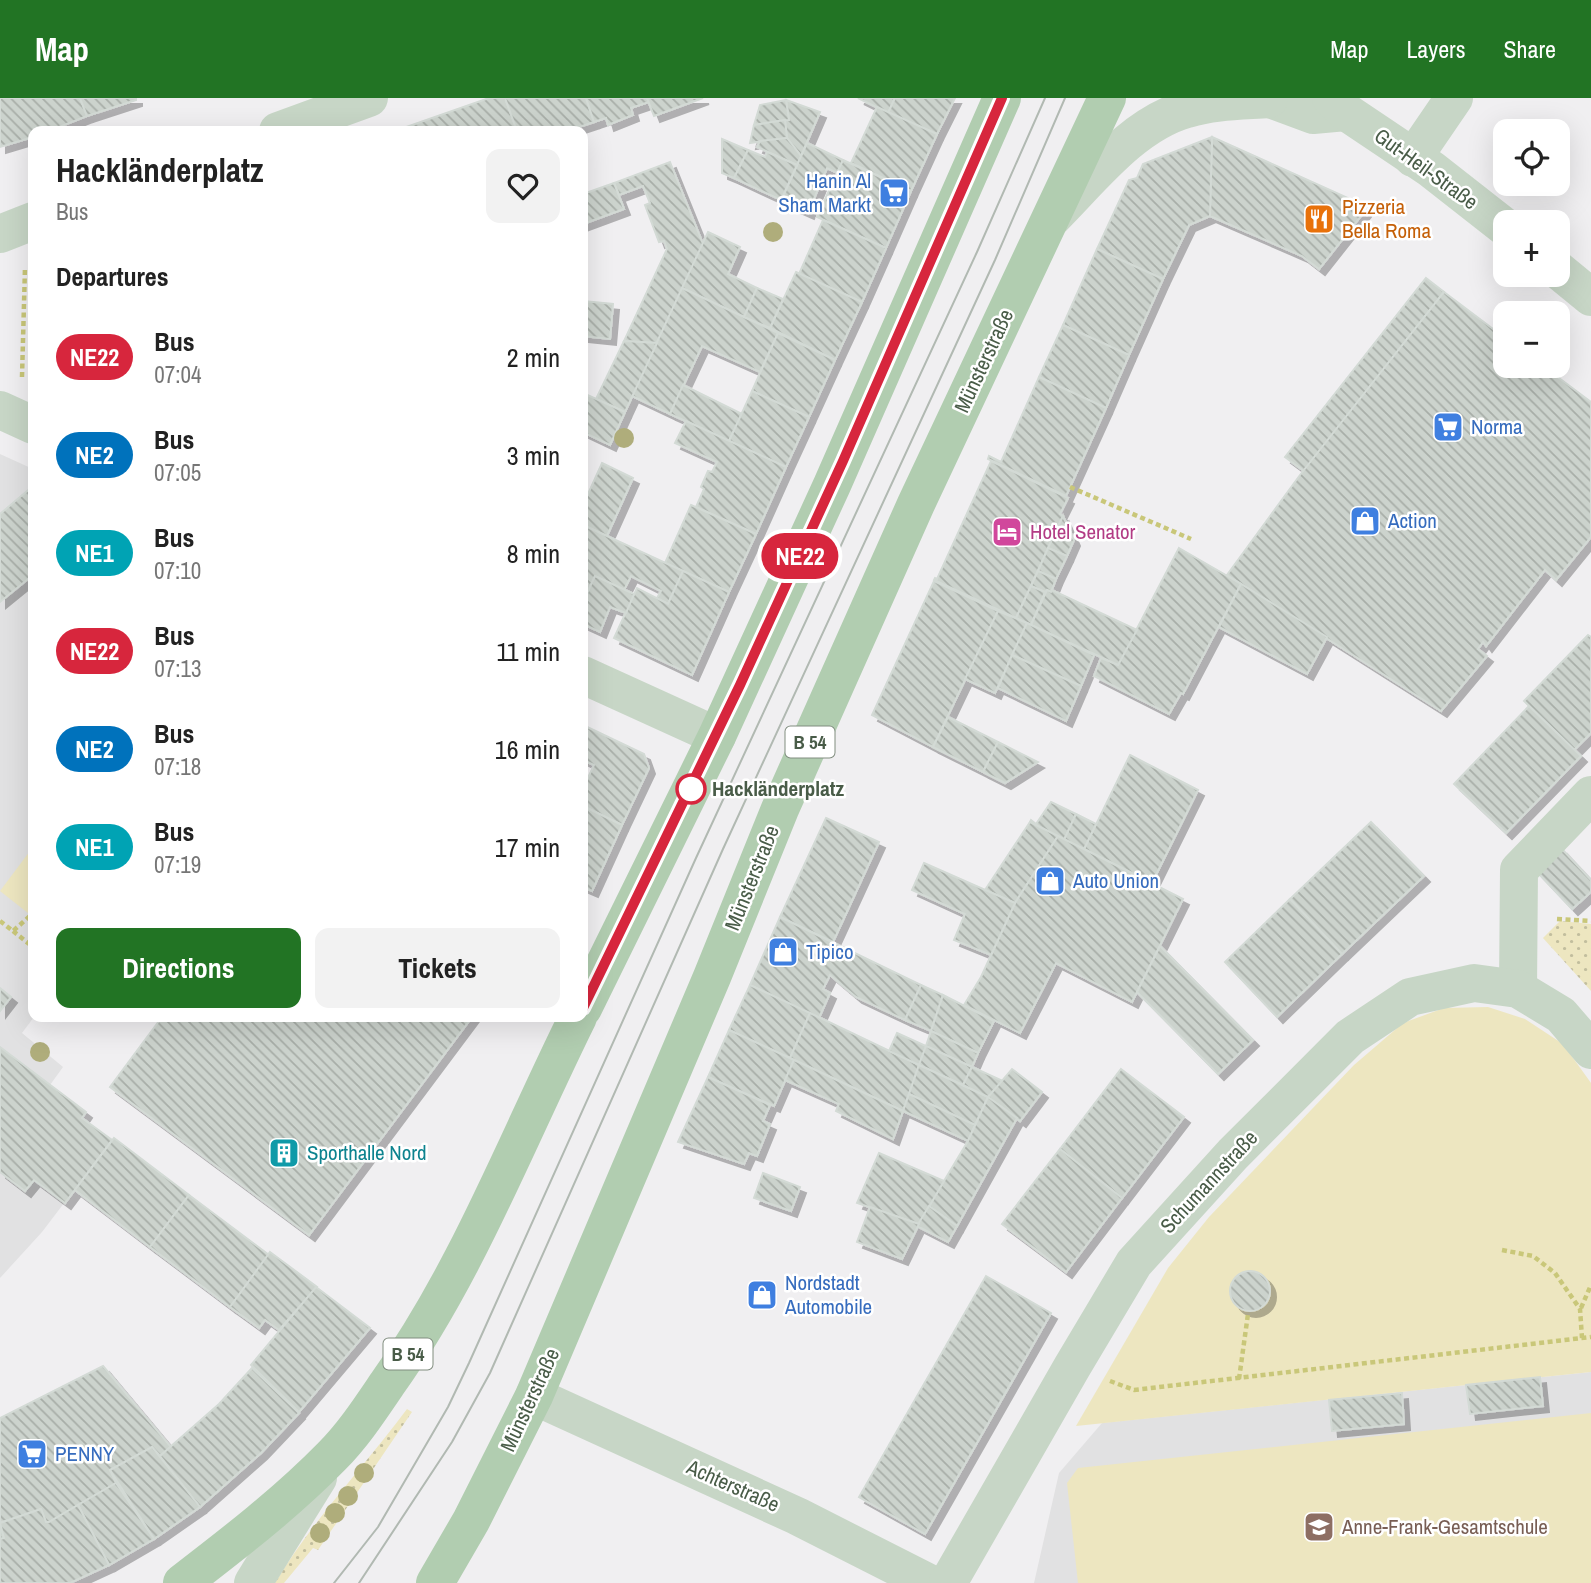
<!DOCTYPE html>
<html lang="en">
<head>
<meta charset="utf-8">
<style>
	:root { --surface:#fff; --page:#f2f2f2; --text:#222; --muted:#767676; --accent:#227424 }
	body { margin:0; font-family:"Archivo Narrow",sans-serif; background:var(--page); color:var(--text); height:100vh; display:flex; flex-direction:column; font-size:26px; white-space:nowrap }
	* { box-sizing:border-box; margin:0 }
	p { font-size:23px; color:var(--muted) }
	.icon { flex:none; width:38px; height:38px; fill:none; stroke:currentColor; stroke-width:2; stroke-linecap:round; stroke-linejoin:round }
	.map { position:relative; flex:1; overflow:hidden }
	.panel { position:absolute; left:28px; top:28px; width:560px; height:896px; display:flex; flex-direction:column; background:var(--surface); border-radius:14px; box-shadow:0 7px 28px #0002 }
	.panel>* { flex:none }
	.badge { padding:0 14px; border-radius:23px; font-size:24px; line-height:46px }
	.fabs { position:absolute; left:1493px; top:21px; display:grid; gap:14px }
	.fabs a { display:grid; place-items:center; width:77px; height:77px; border-radius:14px; background:var(--surface); box-shadow:0 7px 28px #0002; font-size:35px }
	.map>.badge { position:absolute; translate:-50% -50%; box-shadow:0 0 0 4px #fff }
	h2 { padding:0 28px; font-size:26px; line-height:63px }
	.round { display:grid; place-items:center; flex:none; width:74px; height:74px; border-radius:14px; background:var(--page) }
	.head { display:flex; align-items:center; justify-content:space-between; height:119px; padding:0 28px }
	h1 { font-size:33px; font-weight:700; line-height:52px }
	.action { display:flex; gap:14px; margin-top:auto; padding:14px 28px }
	.action a { flex:1; height:80px; border-radius:14px; background:var(--accent); color:#fff; font-size:28px; font-weight:700; line-height:80px; text-align:center }
	.action a+a { background:var(--page); color:var(--text) }
	ul { padding:0; list-style:none }
	li { display:flex; align-items:center; gap:21px; height:98px; padding:0 28px }
	li div { flex:1 }
	li b { display:block; font-size:26px }
	li em { font-style:normal }
	li .badge { min-width:77px; font-weight:700; text-align:center }
	header { display:flex; align-items:center; gap:42px; box-sizing:border-box; height:98px; padding:0 35px; background:var(--accent); color:#fff }
	header strong { font-size:33px }
	nav { display:flex; gap:38px; margin-inline-start:auto; font-size:24px }
	.map>svg:first-child { display:block }
	.education { fill:#e1e1e2 }
	.grass { fill:url(#grass-dots) }
	.park { fill:#ede6c0 }
	.building { fill:url(#building-back-hatch); stroke:#d3dad5; stroke-width:2; filter:url(#shadow) }
	.lines { fill:none; stroke-linecap:round; stroke-linejoin:round }
	.path { stroke:#c9c779; stroke-width:4.5; stroke-dasharray:5 3.5; stroke-linecap:butt }
	.minor { stroke:#c7d6c6; stroke-width:38 }
	.major { stroke:#b1cdb0; stroke-width:38 }
	.tram { stroke:#b1b9b2; stroke-width:2 }
	.tree { fill:#afad7b }
	.line-casing { stroke:#fff; stroke-width:16 }
	.line { stroke:#d7263d; stroke-width:10 }
	.stop-dot { fill:#fff; stroke:#d7263d; stroke-width:3.5 }
	.labels { text-anchor:middle; stroke-width:5; stroke-linejoin:round; paint-order:stroke }
	.shield { fill:#fff; stroke:#808d7f; stroke-width:2 }
	.shield-label { font-size:19px; font-weight:bold; fill:#495c48 }
	.street-label { font-size:21px; fill:#495c48; stroke:#fff }
	.shop-label { font-size:21px; fill:#366cbe; stroke:#fff; text-anchor:start }
	.food-label { font-size:21px; fill:#c56008; stroke:#fff; text-anchor:start }
	.hotel-label { font-size:21px; fill:#b23c85; stroke:#fff; text-anchor:start }
	.stop-label { font-size:21px; font-weight:bold; fill:#495c48; stroke:#fff; text-anchor:start }
	.culture-label { font-size:21px; fill:#0d838f; stroke:#fff; text-anchor:start }
	.education-label { font-size:21px; fill:#785e54; stroke:#fff; text-anchor:start }
</style>
</head>
<body>
<header>
<strong>Map</strong>
<nav><a>Map</a><a>Layers</a><a>Share</a></nav>
</header>
<div class="map">
<svg width="1591" height="1485" viewBox="0 0 1591 1485">
	<defs>
		<pattern id="grass-dots" width="8" height="8" patternUnits="userSpaceOnUse" patternTransform="scale(1.75)"><rect width="8" height="8" fill="#ede6c0"/><path d="M2 2h.1M6 6h.1" fill="none" stroke="#c2be9e" stroke-width="1.8" stroke-linecap="round"/></pattern>
		<pattern id="building-back-hatch" width="6" height="6" patternUnits="userSpaceOnUse" patternTransform="scale(1.75)"><rect width="6" height="6" fill="#ccd3cd"/><path d="M-1 5l2 2M0 0l6 6M5-1l2 2" fill="none" stroke="#a8aea8"/></pattern>
		<filter id="shadow"><feDropShadow dx="6" dy="6" stdDeviation="0" flood-color="#0004"/></filter>
	</defs>
	<rect width="100%" height="100%" fill="#f0eff1"/>
	<g class="education">
		<polygon points="0,356 33,371 34,919 22,935 63,969 50,987 86,1014 82,1020 112,1042 42,1134 0,1180"/>
		<polygon points="1591,1274 1591,1485 1034,1485 1059,1375 1102,1325"/>
	</g>
	<g class="grass">
		<polygon points="1560,823 1591,826 1591,893 1543,840"/>
		<path d="M407,1311L412,1314L318,1452L313,1450L284,1485H275C313,1422 363,1370 407,1311Z"/>
	</g>
	<g class="park">
		<polygon points="33,749 33,819 0,793"/>
		<polygon points="1488,909 1525,921 1563,946 1591,985 1591,1274 1076,1328 1168,1170 1209,1119 1354,967 1403,925 1444,910"/>
		<polygon points="1591,1315 1591,1485 1078,1485 1067,1385 1078,1370"/>
	</g>
	<g class="building">
		<polygon points="0,0 80,0 87,18 49,33 33,33 33,39 0,49"/>
		<polygon points="80,0 136,0 136,2 87,18"/>
		<polygon points="489,0 505,0 517,33 395,33"/>
		<polygon points="505,0 586,0 594,24 576,30 578,33 517,33"/>
		<polygon points="586,0 647,0 649,4 631,10 633,17 608,27 606,20 594,24"/>
		<polygon points="647,0 703,0 654,18"/>
		<polygon points="858,0 895,0 888,15"/>
		<polygon points="895,0 955,0 937,36 888,15"/>
		<polygon points="786,2 820,14 801,58 787,40 785,22 789,22"/>
		<polygon points="786,2 789,22 754,27 760,7"/>
		<polygon points="877,9 937,36 911,93 851,65"/>
		<polygon points="785,22 787,40 750,45 754,27"/>
		<polygon points="1212,39 1348,100 1365,113 1319,171 1302,158 1210,118"/>
		<polygon points="1212,39 1210,118 1189,127 1163,181 1097,151 1129,82 1137,80 1143,66"/>
		<polygon points="787,40 801,58 797,67 757,49 760,43"/>
		<polygon points="722,41 748,52 734,80 722,75"/>
		<polygon points="807,45 843,62 837,75 827,70 808,115 781,103"/>
		<polygon points="748,52 765,59 767,54 797,67 781,102 734,80"/>
		<polygon points="843,62 911,93 886,150 817,119"/>
		<polygon points="670,64 703,146 657,245 624,243 667,151 664,143 659,144 645,107 650,105 643,88 619,97 614,85"/>
		<polygon points="614,85 624,111 583,126 583,96"/>
		<polygon points="823,122 886,150 862,204 799,176"/>
		<polygon points="708,134 740,149 728,176 757,190 744,219 682,190"/>
		<polygon points="1097,151 1163,181 1129,257 1063,227"/>
		<polygon points="796,174 862,204 835,262 770,230"/>
		<polygon points="1426,180 1444,194 1304,373 1285,359"/>
		<polygon points="682,190 778,235 760,274 702,248 670,316 632,298"/>
		<polygon points="757,190 783,201 770,230 744,219"/>
		<polygon points="1444,194 1505,240 1505,268 1543,268 1591,304 1591,439 1556,482 1545,472 1486,548 1483,544 1478,551 1487,558 1441,613 1227,477 1300,377"/>
		<polygon points="583,203 613,206 610,241 583,238"/>
		<polygon points="30,214 33,215 33,270 29,268"/>
		<polygon points="1063,227 1129,257 1106,310 1039,279"/>
		<polygon points="778,235 835,262 809,319 752,293"/>
		<polygon points="624,243 657,245 625,314 596,301"/>
		<polygon points="1039,279 1106,310 1066,398 988,361 989,358 1001,364"/>
		<polygon points="683,287 742,316 729,343 670,316"/>
		<polygon points="752,293 809,319 786,369 729,343"/>
		<polygon points="583,295 625,314 610,347 583,334"/>
		<polygon points="686,323 786,369 756,436 696,409 704,391 701,389 708,373 712,374 717,364 675,345"/>
		<polygon points="991,363 1068,400 1060,416 1063,418 1016,520 934,482 935,480 937,481"/>
		<polygon points="602,365 633,380 607,438 583,427 583,407"/>
		<polygon points="33,388 33,477 0,504 0,416"/>
		<polygon points="691,407 756,436 729,494 665,465"/>
		<polygon points="1063,418 1074,442 1067,458 1048,450"/>
		<polygon points="583,427 683,473 668,506 657,500 661,493 631,478 624,492 595,478 583,504"/>
		<polygon points="1048,450 1067,458 1056,481 1038,473"/>
		<polygon points="1179,450 1241,486 1183,596 1181,595 1169,616 1094,578 1101,560 1118,567"/>
		<polygon points="683,473 729,494 692,577 614,540 637,490 668,506"/>
		<polygon points="1038,473 1056,481 1051,494 1047,492 1045,494 1031,488"/>
		<polygon points="595,478 634,496 626,515 610,509 600,534 583,526 583,504"/>
		<polygon points="934,483 998,513 933,649 872,617"/>
		<polygon points="1241,486 1327,539 1307,576 1219,529"/>
		<polygon points="1031,488 1045,494 1031,527 1016,520"/>
		<polygon points="1047,492 1051,494 1052,492 1137,532 1118,567 1031,527"/>
		<polygon points="998,513 1027,525 995,595 965,581"/>
		<polygon points="1027,525 1094,557 1081,588 1012,557"/>
		<polygon points="1588,537 1591,539 1591,635 1574,652 1524,603"/>
		<polygon points="1012,557 1081,588 1066,623 998,590"/>
		<polygon points="1529,608 1581,658 1506,735 1454,686"/>
		<polygon points="948,619 998,644 983,674 933,649"/>
		<polygon points="583,627 644,656 649,670 622,727 583,708 583,683 586,684 594,667 583,662"/>
		<polygon points="998,644 1038,664 1005,685 983,674"/>
		<polygon points="1130,657 1198,692 1152,785 1084,751"/>
		<polygon points="1051,704 1076,716 1064,742 1030,724 1031,722 1036,726"/>
		<polygon points="583,708 622,727 592,793 583,789"/>
		<polygon points="1076,716 1096,726 1084,751 1064,742"/>
		<polygon points="826,720 879,744 833,844 780,819"/>
		<polygon points="1030,724 1058,738 1015,805 985,792"/>
		<polygon points="1371,724 1424,778 1342,856 1290,801"/>
		<polygon points="1058,738 1183,801 1132,904 1056,865 1020,935 964,907 981,879 1015,805"/>
		<polygon points="1561,750 1591,782 1591,794 1572,811 1537,774"/>
		<polygon points="924,765 1015,805 991,857 954,842 965,816 912,792"/>
		<polygon points="1290,801 1342,856 1277,919 1225,864"/>
		<polygon points="780,819 921,887 905,922 856,899 830,877 823,891 830,895 819,920 750,887"/>
		<polygon points="1160,848 1253,942 1218,976 1137,894"/>
		<polygon points="750,887 810,915 790,960 729,932"/>
		<polygon points="921,887 943,897 931,933 905,922"/>
		<polygon points="0,890 11,899 0,913"/>
		<polygon points="943,897 994,923 978,955 931,933"/>
		<polygon points="810,915 919,967 903,1013 790,960"/>
		<polygon points="162,919 472,919 309,1137 110,989"/>
		<polygon points="729,932 794,962 774,1008 708,979"/>
		<polygon points="931,933 978,955 972,969 926,948"/>
		<polygon points="897,935 926,948 919,967 889,953"/>
		<polygon points="926,948 972,969 963,987 919,967"/>
		<polygon points="0,949 86,1014 82,1020 112,1042 65,1105 34,1082 25,1093 0,1074"/>
		<polygon points="794,962 903,1013 893,1041 836,1013 839,1006 785,982"/>
		<polygon points="919,967 988,999 975,1027 909,996"/>
		<polygon points="972,969 1003,983 988,999 963,987"/>
		<polygon points="1012,971 1042,994 1020,1023 988,999"/>
		<polygon points="1121,971 1184,1019 1122,1100 1060,1051"/>
		<polygon points="708,979 770,1007 763,1023 770,1026 757,1058 749,1055 744,1066 678,1044"/>
		<polygon points="909,996 975,1027 968,1043 903,1013"/>
		<polygon points="988,999 1017,1020 957,1128 929,1108 968,1043"/>
		<polygon points="114,1040 189,1097 150,1149 75,1092"/>
		<polygon points="1060,1051 1122,1100 1066,1174 1002,1126"/>
		<polygon points="879,1055 944,1083 919,1126 857,1105"/>
		<polygon points="763,1075 800,1089 791,1113 754,1100"/>
		<polygon points="189,1097 269,1157 230,1209 150,1149"/>
		<polygon points="929,1108 957,1128 948,1144 917,1128"/>
		<polygon points="870,1109 919,1126 902,1161 857,1144"/>
		<polygon points="270,1154 317,1189 279,1232 265,1222 259,1230 230,1209"/>
		<circle cx="1250" cy="1193" r="20"/>
		<polygon points="986,1178 1051,1215 925,1436 859,1399"/>
		<polygon points="316,1189 370,1230 299,1314 251,1267"/>
		<polygon points="103,1268 171,1349 160,1358 152,1349 110,1372 116,1385 49,1424 46,1424 41,1411 0,1425 4,1440 0,1441 0,1320"/>
		<polygon points="252,1270 299,1315 261,1355 200,1409 160,1358 219,1306"/>
		<polygon points="1540,1279 1543,1308 1470,1316 1466,1287"/>
		<polygon points="1402,1295 1404,1326 1332,1333 1329,1302"/>
		<polygon points="152,1349 200,1409 154,1441 110,1372"/>
		<polygon points="116,1385 154,1441 109,1467 78,1407"/>
		<polygon points="78,1407 109,1467 70,1485 0,1485 0,1441 4,1440 0,1425 41,1411 46,1424 49,1424"/>
	</g>
	<g class="lines">
		<g class="path">
			<polyline points="22,279 25,169"/>
			<polyline points="1070,389 1191,441"/>
			<polyline points="1557,821 1591,823"/>
			<polyline points="0,823 13,833 31,817"/>
			<polyline points="13,833 33,849"/>
			<polyline points="1502,1152 1533,1158 1555,1175 1580,1211 1582,1240"/>
			<polyline points="1581,1210 1591,1187"/>
			<polyline points="1239,1281 1248,1216"/>
			<polyline points="1110,1283 1134,1292 1591,1239"/>
		</g>
		<g class="minor">
			<polyline points="1267,0 1313,17 1346,14"/>
			<polyline points="1331,0 1346,14 1431,71 1505,129"/>
			<polyline points="278,33 369,0"/>
			<polyline points="1413,60 1454,0"/>
			<path d="M1053,119C1092,80 1133,26 1187,11C1213,3 1242,3 1269,1"/>
			<polyline points="0,136 33,123"/>
			<polyline points="1558,172 1591,199"/>
			<polyline points="0,312 33,327"/>
			<polyline points="583,577 717,638"/>
			<polyline points="1518,891 1519,772 1591,697"/>
			<polyline points="534,1298 797,1418 929,1485"/>
			<polyline points="253,1485 318,1380"/>
			<polyline points="948,1485 1072,1269 1134,1165 1233,1056 1350,939 1410,899 1474,885 1518,891 1561,917 1591,952"/>
		</g>
		<g class="major">
			<polyline points="583,910 717,638 832,387 1002,0"/>
			<path d="M182,1485C234,1445 286,1405 332,1358C353,1337 370,1311 387,1286C467,1174 517,1042 578,919"/>
			<polyline points="435,1485 471,1423 534,1298 712,879 780,711 916,406 1107,0"/>
		</g>
		<g class="tram">
			<polyline points="334,1485 378,1429 448,1309 469,1265 696,760 977,154 1045,0"/>
			<polyline points="359,1485 452,1344 490,1275 723,751 995,162 1065,0"/>
		</g>
	</g>
	<g class="tree">
		<circle cx="773" cy="134" r="10"/>
		<circle cx="624" cy="340" r="10"/>
		<circle cx="40" cy="954" r="10"/>
		<circle cx="364" cy="1375" r="10"/>
		<circle cx="348" cy="1398" r="10"/>
		<circle cx="335" cy="1415" r="10"/>
		<circle cx="320" cy="1435" r="10"/>
	</g>
	<g class="lines">
		<g class="line-casing">
			<polyline id="line" points="583,910 740,587 843,363 1002,0"/>
		</g>
		<use href="#line" class="line"/>
	</g>
	<defs>
		<g id="supermarket-square" transform="scale(1.575)"><rect x="-9" y="-9" width="18" height="18" rx="4" fill="#3f7fe0" stroke="#fff"/><path d="M-6-5.5h2.5l.6 2H6L4.5 2H-2.5L-4.4-4H-6ZM-1.5 3.2a1.3 1.3 0 1 0 .1 0ZM3 3.2a1.3 1.3 0 1 0 .1 0Z" fill="#fff"/></g>
		<g id="restaurant-square" transform="scale(1.575)"><rect x="-9" y="-9" width="18" height="18" rx="4" fill="#e8710a" stroke="#fff"/><path d="M-5-6h1v4h1v-4h1v4h1v-4h1v5L-1.5 .5V6h-2V.5L-5-1ZM5-6V6H3V1.5H1.5Q1.5-4 5-6Z" fill="#fff"/></g>
		<g id="shop-square" transform="scale(1.575)"><rect x="-9" y="-9" width="18" height="18" rx="4" fill="#3f7fe0" stroke="#fff"/><path d="M-5-2.5h2.3a2.7 3.5 0 0 1 5.4 0H5L5.5 6h-11ZM-1.5-2.5h3a1.5 2.3 0 0 0-3 0Z" fill="#fff"/></g>
		<g id="hotel-square" transform="scale(1.575)"><rect x="-9" y="-9" width="18" height="18" rx="4" fill="#d1479c" stroke="#fff"/><path d="M-6-4.5h1.5V1H6V5H4.5V3h-9V5H-6ZM-4 0a1.8 1.8 0 1 1 3.6 0ZM.5 0V-2.5h3Q6-2.5 6 0Z" fill="#fff"/></g>
		<g id="building-square" transform="scale(1.575)"><rect x="-9" y="-9" width="18" height="18" rx="4" fill="#0f9aa8" stroke="#fff"/><path d="M-4-6H4V6H1V3H-1V6H-4ZM-2.5-4.3h1.7v1.8h-1.7ZM.8-4.3h1.7v1.8H.8ZM-2.5-1h1.7V.8h-1.7ZM.8-1h1.7V.8H.8Z" fill="#fff"/></g>
		<g id="school-square" transform="scale(1.575)"><rect x="-9" y="-9" width="18" height="18" rx="4" fill="#8d6e63" stroke="#fff"/><path d="M0-5L7-2L0 1L-7-2ZM-4 1L0 2.5L4 1V4Q0 6-4 4Z" fill="#fff"/></g>
	</defs>
	<g fill-rule="evenodd">
		<use href="#supermarket-square" x="894" y="95"/>
		<use href="#restaurant-square" x="1319" y="121"/>
		<use href="#supermarket-square" x="1448" y="329"/>
		<use href="#shop-square" x="1365" y="423"/>
		<use href="#hotel-square" x="1007" y="434"/>
		<use href="#shop-square" x="1050" y="783"/>
		<use href="#shop-square" x="783" y="854"/>
		<use href="#building-square" x="284" y="1055"/>
		<use href="#shop-square" x="762" y="1197"/>
		<use href="#supermarket-square" x="32" y="1356"/>
		<use href="#school-square" x="1319" y="1429"/>
	</g>
	<circle class="stop-dot" cx="691" cy="691" r="14"/>
	<g class="labels">
		<g class="shield">
			<rect x="785.5" y="628.5" width="49" height="31" rx="5"/>
			<rect x="383.5" y="1240.5" width="49" height="31" rx="5"/>
		</g>
		<g class="shield-label">
			<text x="810" y="651">B 54</text>
			<text x="408" y="1263">B 54</text>
		</g>
		<g class="street-label">
			<text transform="translate(1426 71) rotate(36)" y="7">Gut-Heil-Straße</text>
			<text transform="translate(984 263) rotate(-65)" y="7">Münsterstraße</text>
			<text transform="translate(752 780) rotate(-68)" y="7">Münsterstraße</text>
			<text transform="translate(1209 1084) rotate(-47)" y="7">Schumannstraße</text>
			<text transform="translate(530 1302) rotate(-65)" y="7">Münsterstraße</text>
			<text transform="translate(733 1388) rotate(24)" y="7">Achterstraße</text>
		</g>
		<g class="shop-label">
			<text x="871" y="90" text-anchor="end">Hanin Al<tspan x="871" dy="24">Sham Markt</tspan></text>
			<text x="1471" y="336">Norma</text>
			<text x="1388" y="430">Action</text>
			<text x="1073" y="790">Auto Union</text>
			<text x="806" y="861">Tipico</text>
			<text x="785" y="1192">Nordstadt<tspan x="785" dy="24">Automobile</tspan></text>
			<text x="55" y="1363">PENNY</text>
		</g>
		<g class="food-label">
			<text x="1342" y="116">Pizzeria<tspan x="1342" dy="24">Bella Roma</tspan></text>
		</g>
		<g class="hotel-label">
			<text x="1030" y="441">Hotel Senator</text>
		</g>
		<g class="stop-label">
			<text x="712" y="698">Hackländerplatz</text>
		</g>
		<g class="culture-label">
			<text x="307" y="1062">Sporthalle Nord</text>
		</g>
		<g class="education-label">
			<text x="1342" y="1436">Anne-Frank-Gesamtschule</text>
		</g>
	</g>
</svg>
<div class="fabs">
<a><svg class="icon" aria-label="locate" viewBox="0 0 24 24"><circle cx="12" cy="12" r="6"/><path d="M12 2v4M12 18v4M2 12h4M18 12h4"/></svg></a>
<a>+</a>
<a>−</a>
</div>
<b class="badge" style="left:800px;top:458px;background:#d7263d;color:#fff">NE22</b>
<section class="panel">
<div class="head"><div><h1>Hackländerplatz</h1><p>Bus</p></div><a class="round"><svg class="icon" aria-label="heart" viewBox="0 0 24 24"><path d="M12 20l-8-8c-3-5 5-10 8-4 3-6 11-1 8 4z"/></svg></a></div>
<h2>Departures</h2>
<ul>
<li><span class="badge" style="background:#d7263d;color:#fff">NE22</span><div><b>Bus</b><p>07:04</p></div><em>2 min</em></li>
<li><span class="badge" style="background:#0072bc;color:#fff">NE2</span><div><b>Bus</b><p>07:05</p></div><em>3 min</em></li>
<li><span class="badge" style="background:#00a3b4;color:#fff">NE1</span><div><b>Bus</b><p>07:10</p></div><em>8 min</em></li>
<li><span class="badge" style="background:#d7263d;color:#fff">NE22</span><div><b>Bus</b><p>07:13</p></div><em>11 min</em></li>
<li><span class="badge" style="background:#0072bc;color:#fff">NE2</span><div><b>Bus</b><p>07:18</p></div><em>16 min</em></li>
<li><span class="badge" style="background:#00a3b4;color:#fff">NE1</span><div><b>Bus</b><p>07:19</p></div><em>17 min</em></li>
</ul>
<div class="action"><a>Directions</a><a>Tickets</a></div>
</section>
</div>
</body>
</html>
